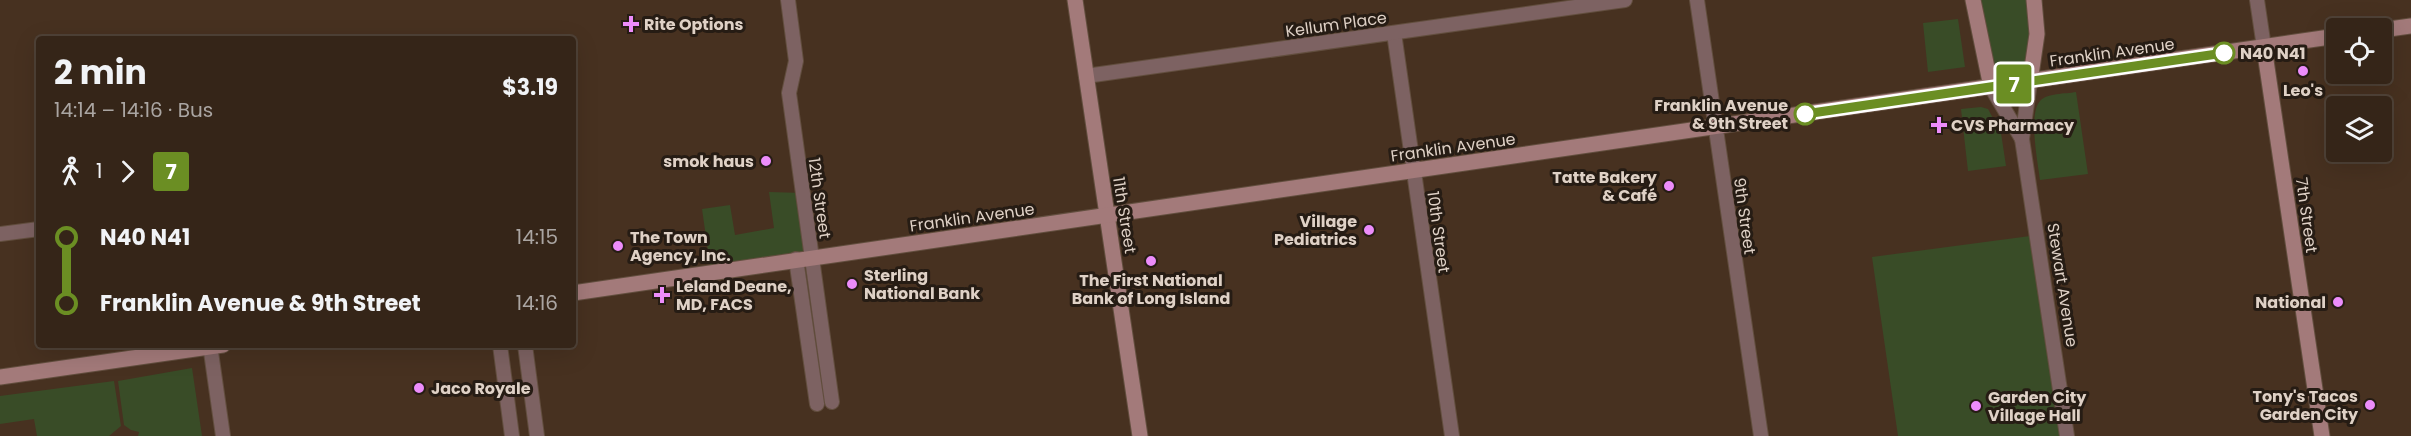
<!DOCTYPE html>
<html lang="en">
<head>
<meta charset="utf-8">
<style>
	:root { --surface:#352518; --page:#3d2d21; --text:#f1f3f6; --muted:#aaa5a2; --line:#4f4237 }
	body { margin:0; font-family:Poppins,sans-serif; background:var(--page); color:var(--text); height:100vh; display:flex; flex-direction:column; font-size:22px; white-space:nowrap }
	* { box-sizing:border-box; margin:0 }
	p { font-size:20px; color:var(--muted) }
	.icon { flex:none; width:33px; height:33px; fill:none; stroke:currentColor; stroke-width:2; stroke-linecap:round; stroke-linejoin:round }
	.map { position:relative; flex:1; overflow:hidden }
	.sheet { position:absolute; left:36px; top:36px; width:540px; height:312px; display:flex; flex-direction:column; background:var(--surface); border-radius:6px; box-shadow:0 6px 24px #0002,0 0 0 2px var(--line) }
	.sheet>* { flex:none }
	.badge { padding:0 12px; border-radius:4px; font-size:21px; line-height:39px }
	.controls { position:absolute; left:2326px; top:18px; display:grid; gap:12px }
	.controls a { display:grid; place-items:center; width:66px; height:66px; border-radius:6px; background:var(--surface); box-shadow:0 6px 24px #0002,0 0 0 2px var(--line); font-size:30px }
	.map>.badge { position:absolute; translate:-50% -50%; box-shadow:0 0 0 3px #fff }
	.legs { display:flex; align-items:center; gap:9px; height:66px; padding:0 18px; font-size:20px }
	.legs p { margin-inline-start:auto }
	.summary { display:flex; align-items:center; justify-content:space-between; height:102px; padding:0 18px }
	h1 { font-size:33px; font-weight:700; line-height:45px }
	ul { padding:0 18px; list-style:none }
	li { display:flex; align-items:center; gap:21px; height:66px; font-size:22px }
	li i { display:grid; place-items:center; width:9px; height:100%; margin:0 8px; background:currentColor }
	li i::after { content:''; width:15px; height:15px; margin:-8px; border:4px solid; border-radius:50%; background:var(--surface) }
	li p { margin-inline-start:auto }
	li:first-child i { background:linear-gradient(#0000 50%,currentColor 0) }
	li:last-child i { background:linear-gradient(currentColor 50%,#0000 0) }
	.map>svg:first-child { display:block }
	.green { fill:#394c27 }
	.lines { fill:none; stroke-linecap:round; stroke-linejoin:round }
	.street-casing { stroke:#624e3e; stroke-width:16 }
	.secondary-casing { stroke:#624e3e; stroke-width:17 }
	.street { stroke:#7d6262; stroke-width:14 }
	.secondary { stroke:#a37a7a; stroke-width:15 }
	.line-1-casing { stroke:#fff; stroke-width:14 }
	.line-1 { stroke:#6b8e23; stroke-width:9 }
	.poi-dot { fill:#ec8cfa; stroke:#261c14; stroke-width:2 }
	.stop-1-dot { fill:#fff; stroke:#6b8e23; stroke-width:3 }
	.labels { text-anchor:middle; stroke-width:6; stroke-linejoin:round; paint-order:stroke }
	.poi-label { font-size:16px; font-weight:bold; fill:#dfd1c6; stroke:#261c14; text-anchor:start }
	.street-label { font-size:16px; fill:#dfd1c6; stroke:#261c14 }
	.stop-label { font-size:16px; font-weight:bold; fill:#dfd1c6; stroke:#261c14; text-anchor:start }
</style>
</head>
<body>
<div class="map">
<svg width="2411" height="436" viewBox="0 0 2411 436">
	<rect width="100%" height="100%" fill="#473120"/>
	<g class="green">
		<polygon points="1973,0 2034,0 2027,75 2004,79 1994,75"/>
		<polygon points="1958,19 1965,67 1928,72 1923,23"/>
		<path d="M2076,92L2088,174L2040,180C2038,163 2028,114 2040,101C2047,93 2065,94 2076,92Z"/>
		<polygon points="1981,107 1988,109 2001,133 2006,166 1968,171 1961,109"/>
		<polygon points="769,192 803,193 812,257 711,272 702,209 730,205 735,235 774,228"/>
		<polygon points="2038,235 2068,436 1898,436 1872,257"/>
		<polygon points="192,368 202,436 138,436 139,432 131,430 124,425 118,381"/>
		<polygon points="114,381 121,426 109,436 37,436 34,419 0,424 0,396"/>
	</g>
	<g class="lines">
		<g class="street-casing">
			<g id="street">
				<polyline points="788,0 796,61 789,93 832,402"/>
				<polyline points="1697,0 1761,436"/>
				<polyline points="2257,0 2264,47"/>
				<polyline points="1394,33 1452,436"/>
				<polyline points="1086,76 1625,0"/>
				<polyline points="2030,82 2022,139 2067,436"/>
				<polyline points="1991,87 2022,139"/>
				<polyline points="0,234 39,229"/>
				<polyline points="796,259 817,404"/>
				<polyline points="210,345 223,436"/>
				<polyline points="500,345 512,436"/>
				<polyline points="525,345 537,436"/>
			</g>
		</g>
		<g class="secondary-casing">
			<g id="secondary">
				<polyline points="1075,0 1140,436"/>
				<polyline points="1973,0 1991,87"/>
				<polyline points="2382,30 2411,26"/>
				<polyline points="2264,47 2322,436"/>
				<polyline points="2030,82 2037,34 2034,0"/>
				<polyline points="573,293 2337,36"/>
				<polyline points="0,377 223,345"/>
			</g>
		</g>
		<use href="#street" class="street"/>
		<use href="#secondary" class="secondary"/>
	</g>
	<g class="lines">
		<g class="line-1-casing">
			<polyline id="line-1" points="1805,114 2224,53"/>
		</g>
		<use href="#line-1" class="line-1"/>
	</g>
	<g class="poi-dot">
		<path d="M628 15h6v6h6v6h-6v6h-6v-6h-6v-6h6z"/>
		<circle cx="2303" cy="71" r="6"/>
		<path d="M1936 116h6v6h6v6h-6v6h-6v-6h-6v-6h6z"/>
		<circle cx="766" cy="161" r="6"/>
		<circle cx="1669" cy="186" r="6"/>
		<circle cx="1369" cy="230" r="6"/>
		<circle cx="618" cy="246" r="6"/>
		<circle cx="1151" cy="261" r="6"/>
		<circle cx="852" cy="284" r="6"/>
		<path d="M659 286h6v6h6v6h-6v6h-6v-6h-6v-6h6z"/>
		<circle cx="2338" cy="302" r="6"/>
		<circle cx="419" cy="388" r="6"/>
		<circle cx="2370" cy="405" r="6"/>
		<circle cx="1976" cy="406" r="6"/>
	</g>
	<g class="stop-1-dot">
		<circle cx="2224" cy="53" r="10"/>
		<circle cx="1805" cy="114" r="10"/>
	</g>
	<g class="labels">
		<g class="poi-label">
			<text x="644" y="30">Rite Options</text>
			<text x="2303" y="96" text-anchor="middle">Leo's</text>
			<text x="1951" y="131">CVS Pharmacy</text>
			<text x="754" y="167" text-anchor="end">smok haus</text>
			<text x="1657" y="183" text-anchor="end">Tatte Bakery<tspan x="1657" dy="18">&amp; Café</tspan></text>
			<text x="1357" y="227" text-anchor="end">Village<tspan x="1357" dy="18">Pediatrics</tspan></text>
			<text x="630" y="243">The Town<tspan x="630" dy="18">Agency, Inc.</tspan></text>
			<text x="864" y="281">Sterling<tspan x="864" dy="18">National Bank</tspan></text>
			<text x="1151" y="286" text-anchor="middle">The First National<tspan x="1151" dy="18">Bank of Long Island</tspan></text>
			<text x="676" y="292">Leland Deane,<tspan x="676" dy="18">MD, FACS</tspan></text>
			<text x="2326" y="308" text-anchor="end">National</text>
			<text x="431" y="394">Jaco Royale</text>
			<text x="2358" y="402" text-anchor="end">Tony's Tacos<tspan x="2358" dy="18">Garden City</tspan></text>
			<text x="1988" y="403">Garden City<tspan x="1988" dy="18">Village Hall</tspan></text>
		</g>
		<g class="street-label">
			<text transform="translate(1336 24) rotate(-8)" y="6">Kellum Place</text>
			<text transform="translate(2112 52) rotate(-8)" y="6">Franklin Avenue</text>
			<text transform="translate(1453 147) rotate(-8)" y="6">Franklin Avenue</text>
			<text transform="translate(820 198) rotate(82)" y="6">12th Street</text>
			<text transform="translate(1125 215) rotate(81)" y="6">11th Street</text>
			<text transform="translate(2307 215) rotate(82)" y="6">7th Street</text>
			<text transform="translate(1745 216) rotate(82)" y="6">9th Street</text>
			<text transform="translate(972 217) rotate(-8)" y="6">Franklin Avenue</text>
			<text transform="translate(1439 232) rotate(82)" y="6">10th Street</text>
			<text transform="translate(2063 285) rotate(81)" y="6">Stewart Avenue</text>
		</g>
		<g class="stop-label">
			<text x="2240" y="59">N40 N41</text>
			<text x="1788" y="111" text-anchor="end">Franklin Avenue<tspan x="1788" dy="18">&amp; 9th Street</tspan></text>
		</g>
	</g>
</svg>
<div class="controls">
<a><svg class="icon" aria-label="locate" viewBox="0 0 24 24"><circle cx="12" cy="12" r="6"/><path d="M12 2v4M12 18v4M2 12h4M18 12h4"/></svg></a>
<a><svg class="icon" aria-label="layers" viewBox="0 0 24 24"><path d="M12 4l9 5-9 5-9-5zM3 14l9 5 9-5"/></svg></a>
</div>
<b class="badge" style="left:2014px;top:84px;background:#6b8e23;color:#fff">7</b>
<section class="sheet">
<div class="summary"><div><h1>2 min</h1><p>14:14 – 14:16 · Bus</p></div><b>$3.19</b></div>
<div class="legs"><svg class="icon" aria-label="walk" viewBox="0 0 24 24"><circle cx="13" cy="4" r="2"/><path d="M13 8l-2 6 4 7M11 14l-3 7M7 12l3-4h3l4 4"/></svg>1<svg class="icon" aria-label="forward" viewBox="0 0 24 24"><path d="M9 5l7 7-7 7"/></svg><b class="badge" style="background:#6b8e23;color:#fff">7</b></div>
<ul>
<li><i style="color:#6b8e23"></i><b>N40 N41</b><p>14:15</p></li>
<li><i style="color:#6b8e23"></i><b>Franklin Avenue &amp; 9th Street</b><p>14:16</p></li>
</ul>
</section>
</div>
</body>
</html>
